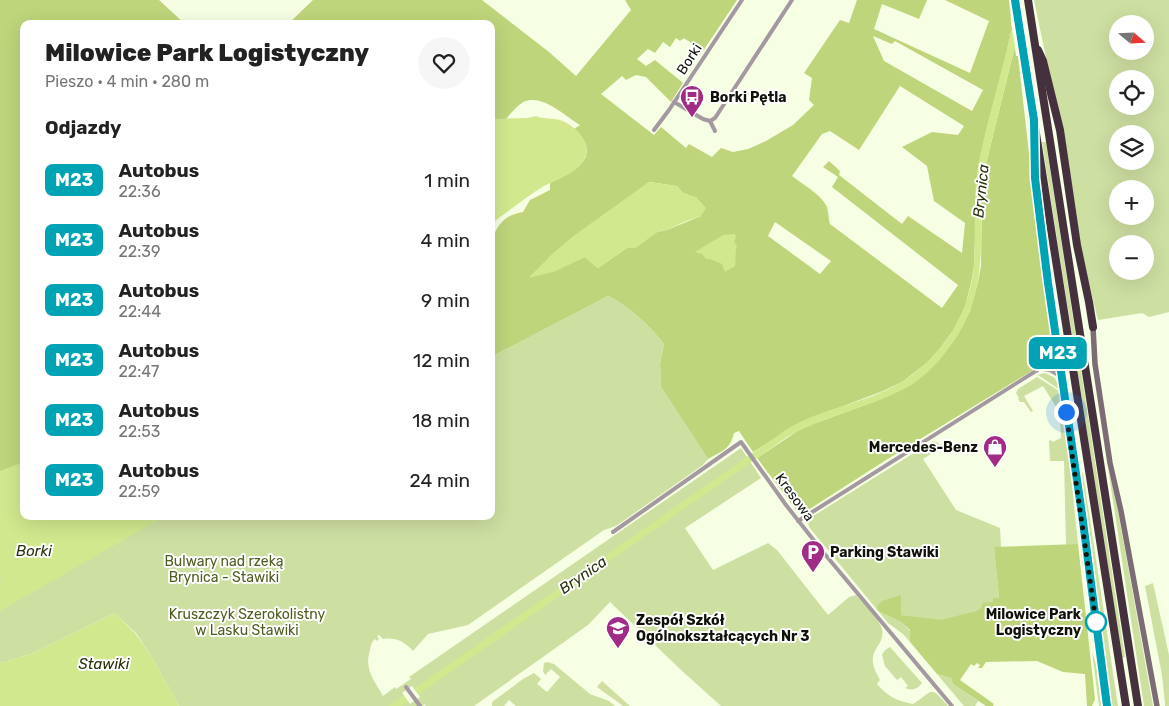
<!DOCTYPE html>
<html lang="pl">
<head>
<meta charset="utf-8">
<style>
	:root { --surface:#fff; --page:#f6f6f6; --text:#222; --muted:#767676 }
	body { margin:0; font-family:Rubik,sans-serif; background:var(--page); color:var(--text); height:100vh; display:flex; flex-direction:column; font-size:19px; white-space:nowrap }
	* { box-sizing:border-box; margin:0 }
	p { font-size:16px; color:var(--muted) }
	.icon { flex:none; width:28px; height:28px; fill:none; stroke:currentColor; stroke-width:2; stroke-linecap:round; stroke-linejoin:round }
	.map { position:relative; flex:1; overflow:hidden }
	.sheet { position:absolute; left:20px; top:20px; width:475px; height:500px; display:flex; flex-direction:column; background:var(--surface); border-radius:10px; box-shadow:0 5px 20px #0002 }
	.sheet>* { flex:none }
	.badge { padding:0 10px; border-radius:8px; font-size:18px; line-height:32px }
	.needle { width:32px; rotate:109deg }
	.tools { position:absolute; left:1109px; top:15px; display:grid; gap:10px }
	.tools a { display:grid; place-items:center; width:45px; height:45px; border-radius:50%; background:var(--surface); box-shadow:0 5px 20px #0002; font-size:25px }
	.you { position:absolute; width:25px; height:25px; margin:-12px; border:4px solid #fff; border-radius:50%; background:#1a73e8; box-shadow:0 0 0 8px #1a73e833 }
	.map>.badge { position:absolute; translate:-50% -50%; box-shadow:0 0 0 2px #fff }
	h2 { padding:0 25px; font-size:19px; line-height:45px }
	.round { display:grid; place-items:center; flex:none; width:52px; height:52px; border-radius:26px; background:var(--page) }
	.summary { display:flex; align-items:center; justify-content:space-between; height:85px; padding:0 25px }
	h1 { font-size:24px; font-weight:800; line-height:38px }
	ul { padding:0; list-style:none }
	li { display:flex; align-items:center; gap:15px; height:60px; padding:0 25px }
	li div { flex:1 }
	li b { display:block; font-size:19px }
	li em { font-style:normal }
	li .badge { min-width:55px; font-weight:700; text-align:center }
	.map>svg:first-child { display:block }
	.green { fill:#cedfa2; fill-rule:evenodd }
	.forest { fill:#bed57b; fill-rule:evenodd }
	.water { fill:#d1e88e }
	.pier { fill:#f6fee4 }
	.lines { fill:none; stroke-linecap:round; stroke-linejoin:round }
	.street { stroke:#a499a0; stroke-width:4 }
	.secondary { stroke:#7b6c75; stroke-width:5.5 }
	.highway { stroke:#45313e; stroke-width:8 }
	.line-casing { stroke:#fff; stroke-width:11 }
	.line { stroke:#00a3b4; stroke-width:8 }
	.walk { stroke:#11130b; stroke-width:5; stroke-dasharray:0 9 }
	.stop-dot { fill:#fff; stroke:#00a3b4; stroke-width:2.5 }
	.labels { text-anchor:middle; stroke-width:4; stroke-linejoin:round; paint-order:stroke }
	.street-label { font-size:14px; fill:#11130b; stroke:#fff }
	.poi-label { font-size:14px; font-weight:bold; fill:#11130b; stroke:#fff; text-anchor:start }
	.park-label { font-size:14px; fill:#4f5d1e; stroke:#fff }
	.stop-label { font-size:14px; font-weight:bold; fill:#11130b; stroke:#fff; text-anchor:end }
	.water-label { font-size:15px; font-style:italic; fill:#29310b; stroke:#fff }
</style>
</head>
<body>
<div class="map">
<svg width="1169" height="706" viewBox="0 0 1169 706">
	<rect width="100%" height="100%" fill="#f6fee4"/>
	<g class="green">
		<path d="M1034,0H1169V312L1149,317L1142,313L1098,320L1080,247L1062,134ZM1118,24H1145V51H1118ZM1118,79H1145V106H1118ZM1118,134H1145V161H1118ZM1118,189H1145V216H1118ZM1118,244H1145V271H1118Z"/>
		<path d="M0,81L24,85V516H491V357L608,296C628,305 651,327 664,344L660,364L661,387L708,459L703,465L616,526L604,530L468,625L428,634L413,651C404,641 395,637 383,639L379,635L377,636L379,639L377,641L375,639C370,644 371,647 369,654C365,670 375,682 383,696L395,687L396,689L411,679L409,677L741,448L761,478L685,528L713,570L768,543L777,550L828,615L849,597L856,595C863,603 880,620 882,629C886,649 861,648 880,680L877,684C887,696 897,701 913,704C933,692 929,683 948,706H721L681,670L610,602L588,625L474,706H426L424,704L423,706H179L150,654L136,633L114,613L31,654L0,663Z"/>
		<polygon points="1042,142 1046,142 1125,657 1122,658"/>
		<polygon points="1045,373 1055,378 1060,390 1038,375"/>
		<polygon points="1037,377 1059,391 1070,466 1078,544 1066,545 1064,461 1050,461 1049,441 1051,440 1053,442 1061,438 1060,420 1055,412 1058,410 1043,386 1024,396 1033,411 1031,412 1024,402 1020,402 1018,399 1019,398 1016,393 1018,389"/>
		<polygon points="933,441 937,442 942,447 923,459 956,510 1000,528 1001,547 994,547 999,598 993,598 993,602 976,611 941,621 901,615 901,595 878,611 901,622 910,631 910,642 903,634 888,623 809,527 808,522 810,518"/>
		<polygon points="1108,468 1115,494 1153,706 1144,706"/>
		<polygon points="1082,473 1083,473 1118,706 1110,706 1085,514"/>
		<polygon points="1073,476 1079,514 1084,577"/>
		<polygon points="1153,583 1169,655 1169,706 1165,706 1165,703 1162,675 1145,586"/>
		<path d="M890,647L922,683C918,689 912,691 905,688L908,686L901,677L897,680L885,666L882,655L885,650Z"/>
		<polygon points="1092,652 1096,664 1101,706 1099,706"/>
		<polygon points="547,662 554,664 590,694 609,701 615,706 516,706 509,700 504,706 492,706 492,702 523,679 534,673 541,679 537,684 547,692 560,677 551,669 545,675 543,671 544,663"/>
		<polygon points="937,674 951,678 953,684 978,701 975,706 964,706"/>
		<path d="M602,681L630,706H623C614,699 606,694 597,687Z"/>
	</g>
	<g class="forest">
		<polygon points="0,0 159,0 185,24 24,24 24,462 0,471"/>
		<path d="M313,0H482L549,52L576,76L631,10L625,0H737L703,51L684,38L680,41L676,38L670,47L663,42L655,53L648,49L637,59L646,66L655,60L683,83L671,102L646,77L636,75L626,80L622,76L601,94L654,135L661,127L686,148L689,144L712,157L721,148L733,152L748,149L766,141L793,125L814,105L809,100L812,78L804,73L840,20L849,23L857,0H927L919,19L882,4L874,29L970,73L989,21L945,0H1009L1012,29L977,178L974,266L971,283L965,307L954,329L941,347L928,362L902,382L883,391L801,422L753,452L739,431L734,433C730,450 722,451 708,459L661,387L660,364L664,344C651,327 628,305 608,296L491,357V239C500,224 502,216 523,212L530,200L550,190V183C575,172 604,156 574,129L580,125C565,116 542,93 523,102C517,106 511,113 506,119H491V24H288ZM873,36L892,44L895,41L983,90L972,111L884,61ZM900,86L964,126L958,135L932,132L902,147L927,166L934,201L965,223L962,253L908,216L902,224L839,175L840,171L829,161L823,167L838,177L832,187L958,285L942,308L830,224C828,218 829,210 826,205C819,193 802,184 792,176L822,134L830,131L859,150ZM649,182L677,186L683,193L697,198L701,216L667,230L657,232L636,247L627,248L598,268L585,257L530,277C565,240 608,213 649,182ZM775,222L831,261L820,274L768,236Z"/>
		<polygon points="1015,46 1016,56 1018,56 1040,251 1053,349 1050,357 1038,367 886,460 805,512 797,511 757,458 802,428 860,407 907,387 939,360 957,336 970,311 978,282 981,266 982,193 985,168"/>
		<polygon points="1078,544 1095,699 1092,706 1087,706 1085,674 1063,672 1037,661 986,662 982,668 978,668 980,665 977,663 974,666 971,664 960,680 994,704 993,706 986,706 953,684 951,678 937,674 910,642 910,630 901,622 878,611 877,606 882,601 901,595 901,615 941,620 976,611 981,608 983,603 993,602 993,598 999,598 994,547"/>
	</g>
	<g class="water">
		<path d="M1020,0H1026L985,168C975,238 995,291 945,353C935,366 921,380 906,388C868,408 824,416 787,437L402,706H389L787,429C825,406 873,403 909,377C946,351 971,310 974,263C976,233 973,202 977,172C985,126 1000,81 1010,36L1008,34H1011Z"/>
		<path d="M536,116C545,120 556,117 565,122C588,135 596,155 572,172C563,178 553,181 544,186C526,197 509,211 491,224V119L528,118Z"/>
		<polygon points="649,182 677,186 683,193 697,198 706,208 701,216 684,222 667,230 657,232 636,248 627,248 598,268 585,257 556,271 529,278 550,256 572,237"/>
		<path d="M735,234L736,237L734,242L737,245C735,251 736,259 735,266L725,272L722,264L710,259H706L702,254L695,252L723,235Z"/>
		<polygon points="24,462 24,516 165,516 0,611 0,582 1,581 0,575 0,471"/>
		<polygon points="114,613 135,633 150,654 179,706 0,706 0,663 31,654"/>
	</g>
	<g class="pier">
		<polygon points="1017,0 1029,0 1016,53 1011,22"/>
		<polygon points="412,686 420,697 410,704 402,693"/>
	</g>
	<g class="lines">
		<g class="street">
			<polyline points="674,102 703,119 710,121 715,131"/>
			<polyline points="710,121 715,118 792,0"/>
			<polyline points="654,130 669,110 742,0"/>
			<polyline points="1042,369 1050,370 1060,376"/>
			<polyline points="798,521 1039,369 1046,365 1056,353"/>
			<polyline points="613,532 741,442 786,505 823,552 952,706"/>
			<polyline points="406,687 420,706"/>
		</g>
		<g class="secondary">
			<polyline points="1093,327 1095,364 1110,463 1121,511 1157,706"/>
			<polyline points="1057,351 1082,514 1107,706"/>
		</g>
		<g class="highway">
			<polyline points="1015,0 1126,706"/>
			<polyline points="1028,0 1138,706"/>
			<polyline points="1038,50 1043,61 1060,130 1077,245 1089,302 1093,327"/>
			<path d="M1035,150C1036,217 1048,284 1057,351"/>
		</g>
	</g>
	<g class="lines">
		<g class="line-casing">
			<polyline id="line" points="1015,0 1034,120 1035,178 1048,283 1082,514 1107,706"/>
		</g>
		<use href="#line" class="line"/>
		<polyline class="walk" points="1066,412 1096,622"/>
	</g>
	<defs>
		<g id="bus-pin" transform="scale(1.25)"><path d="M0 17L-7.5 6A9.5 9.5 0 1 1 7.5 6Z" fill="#a12c85" stroke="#fff"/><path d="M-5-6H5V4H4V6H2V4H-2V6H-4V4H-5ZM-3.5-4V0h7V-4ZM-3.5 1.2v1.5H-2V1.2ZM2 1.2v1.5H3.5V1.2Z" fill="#fff"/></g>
		<g id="shop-pin" transform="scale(1.25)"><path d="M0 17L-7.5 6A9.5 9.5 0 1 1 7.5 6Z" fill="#a12c85" stroke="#fff"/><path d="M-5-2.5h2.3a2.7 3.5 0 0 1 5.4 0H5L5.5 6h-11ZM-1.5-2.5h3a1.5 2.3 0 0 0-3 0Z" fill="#fff"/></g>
		<g id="parking-pin" transform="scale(1.25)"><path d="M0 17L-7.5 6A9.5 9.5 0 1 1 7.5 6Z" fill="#a12c85" stroke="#fff"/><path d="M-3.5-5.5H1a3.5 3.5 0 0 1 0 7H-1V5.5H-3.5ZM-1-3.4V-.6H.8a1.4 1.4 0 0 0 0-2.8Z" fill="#fff"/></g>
		<g id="school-pin" transform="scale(1.25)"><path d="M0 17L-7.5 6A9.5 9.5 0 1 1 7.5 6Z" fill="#a12c85" stroke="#fff"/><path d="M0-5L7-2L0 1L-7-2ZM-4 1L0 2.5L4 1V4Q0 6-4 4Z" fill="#fff"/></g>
	</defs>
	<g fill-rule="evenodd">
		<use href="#bus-pin" x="692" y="97"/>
		<use href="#shop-pin" x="995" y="447"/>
		<use href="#parking-pin" x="813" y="552"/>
		<use href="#school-pin" x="618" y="628"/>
	</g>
	<circle class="stop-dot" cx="1096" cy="622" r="10"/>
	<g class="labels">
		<g class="street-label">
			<text transform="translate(689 59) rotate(-57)" y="5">Borki</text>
			<text transform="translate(795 497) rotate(54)" y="5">Kresowa</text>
		</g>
		<g class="poi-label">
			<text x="710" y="102">Borki Pętla</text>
			<text x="978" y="452" text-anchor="end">Mercedes-Benz</text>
			<text x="830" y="557">Parking Stawiki</text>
			<text x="636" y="625">Zespół Szkół<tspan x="636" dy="16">Ogólnokształcących Nr 3</tspan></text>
		</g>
		<g class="park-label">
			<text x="224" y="566">Bulwary nad rzeką<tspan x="224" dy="16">Brynica - Stawiki</tspan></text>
			<text x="247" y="619">Kruszczyk Szerokolistny<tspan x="247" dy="16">w Lasku Stawiki</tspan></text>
		</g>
		<g class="stop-label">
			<text x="1081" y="619">Milowice Park<tspan x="1081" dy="16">Logistyczny</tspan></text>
		</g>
		<g class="water-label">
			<text transform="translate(981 191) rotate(-84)" y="5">Brynica</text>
			<text x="34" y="556">Borki</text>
			<text transform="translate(583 575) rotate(-35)" y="5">Brynica</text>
			<text x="104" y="669">Stawiki</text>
		</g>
	</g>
</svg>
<div class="tools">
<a><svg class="needle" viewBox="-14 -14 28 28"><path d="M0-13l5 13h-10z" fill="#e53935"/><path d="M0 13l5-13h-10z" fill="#767676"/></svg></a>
<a><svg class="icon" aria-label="locate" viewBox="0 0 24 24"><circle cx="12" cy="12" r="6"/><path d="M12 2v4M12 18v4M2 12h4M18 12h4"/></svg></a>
<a><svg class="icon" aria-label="layers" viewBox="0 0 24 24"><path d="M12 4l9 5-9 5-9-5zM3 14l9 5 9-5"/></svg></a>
<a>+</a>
<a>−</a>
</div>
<div class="you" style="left:1066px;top:412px"></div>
<b class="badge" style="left:1058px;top:353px;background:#00a3b4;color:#fff">M23</b>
<section class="sheet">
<div class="summary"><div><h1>Milowice Park Logistyczny</h1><p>Pieszo · 4 min · 280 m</p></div><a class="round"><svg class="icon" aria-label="heart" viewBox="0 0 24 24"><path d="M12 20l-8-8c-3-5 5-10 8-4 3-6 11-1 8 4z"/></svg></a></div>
<h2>Odjazdy</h2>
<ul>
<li><span class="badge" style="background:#00a3b4;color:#fff">M23</span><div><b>Autobus</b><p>22:36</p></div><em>1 min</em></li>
<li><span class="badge" style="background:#00a3b4;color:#fff">M23</span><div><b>Autobus</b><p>22:39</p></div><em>4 min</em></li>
<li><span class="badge" style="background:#00a3b4;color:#fff">M23</span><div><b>Autobus</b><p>22:44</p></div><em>9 min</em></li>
<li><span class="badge" style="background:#00a3b4;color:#fff">M23</span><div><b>Autobus</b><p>22:47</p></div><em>12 min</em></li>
<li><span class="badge" style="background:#00a3b4;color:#fff">M23</span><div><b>Autobus</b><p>22:53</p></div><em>18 min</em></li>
<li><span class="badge" style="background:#00a3b4;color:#fff">M23</span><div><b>Autobus</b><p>22:59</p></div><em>24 min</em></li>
</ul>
</section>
</div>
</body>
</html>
